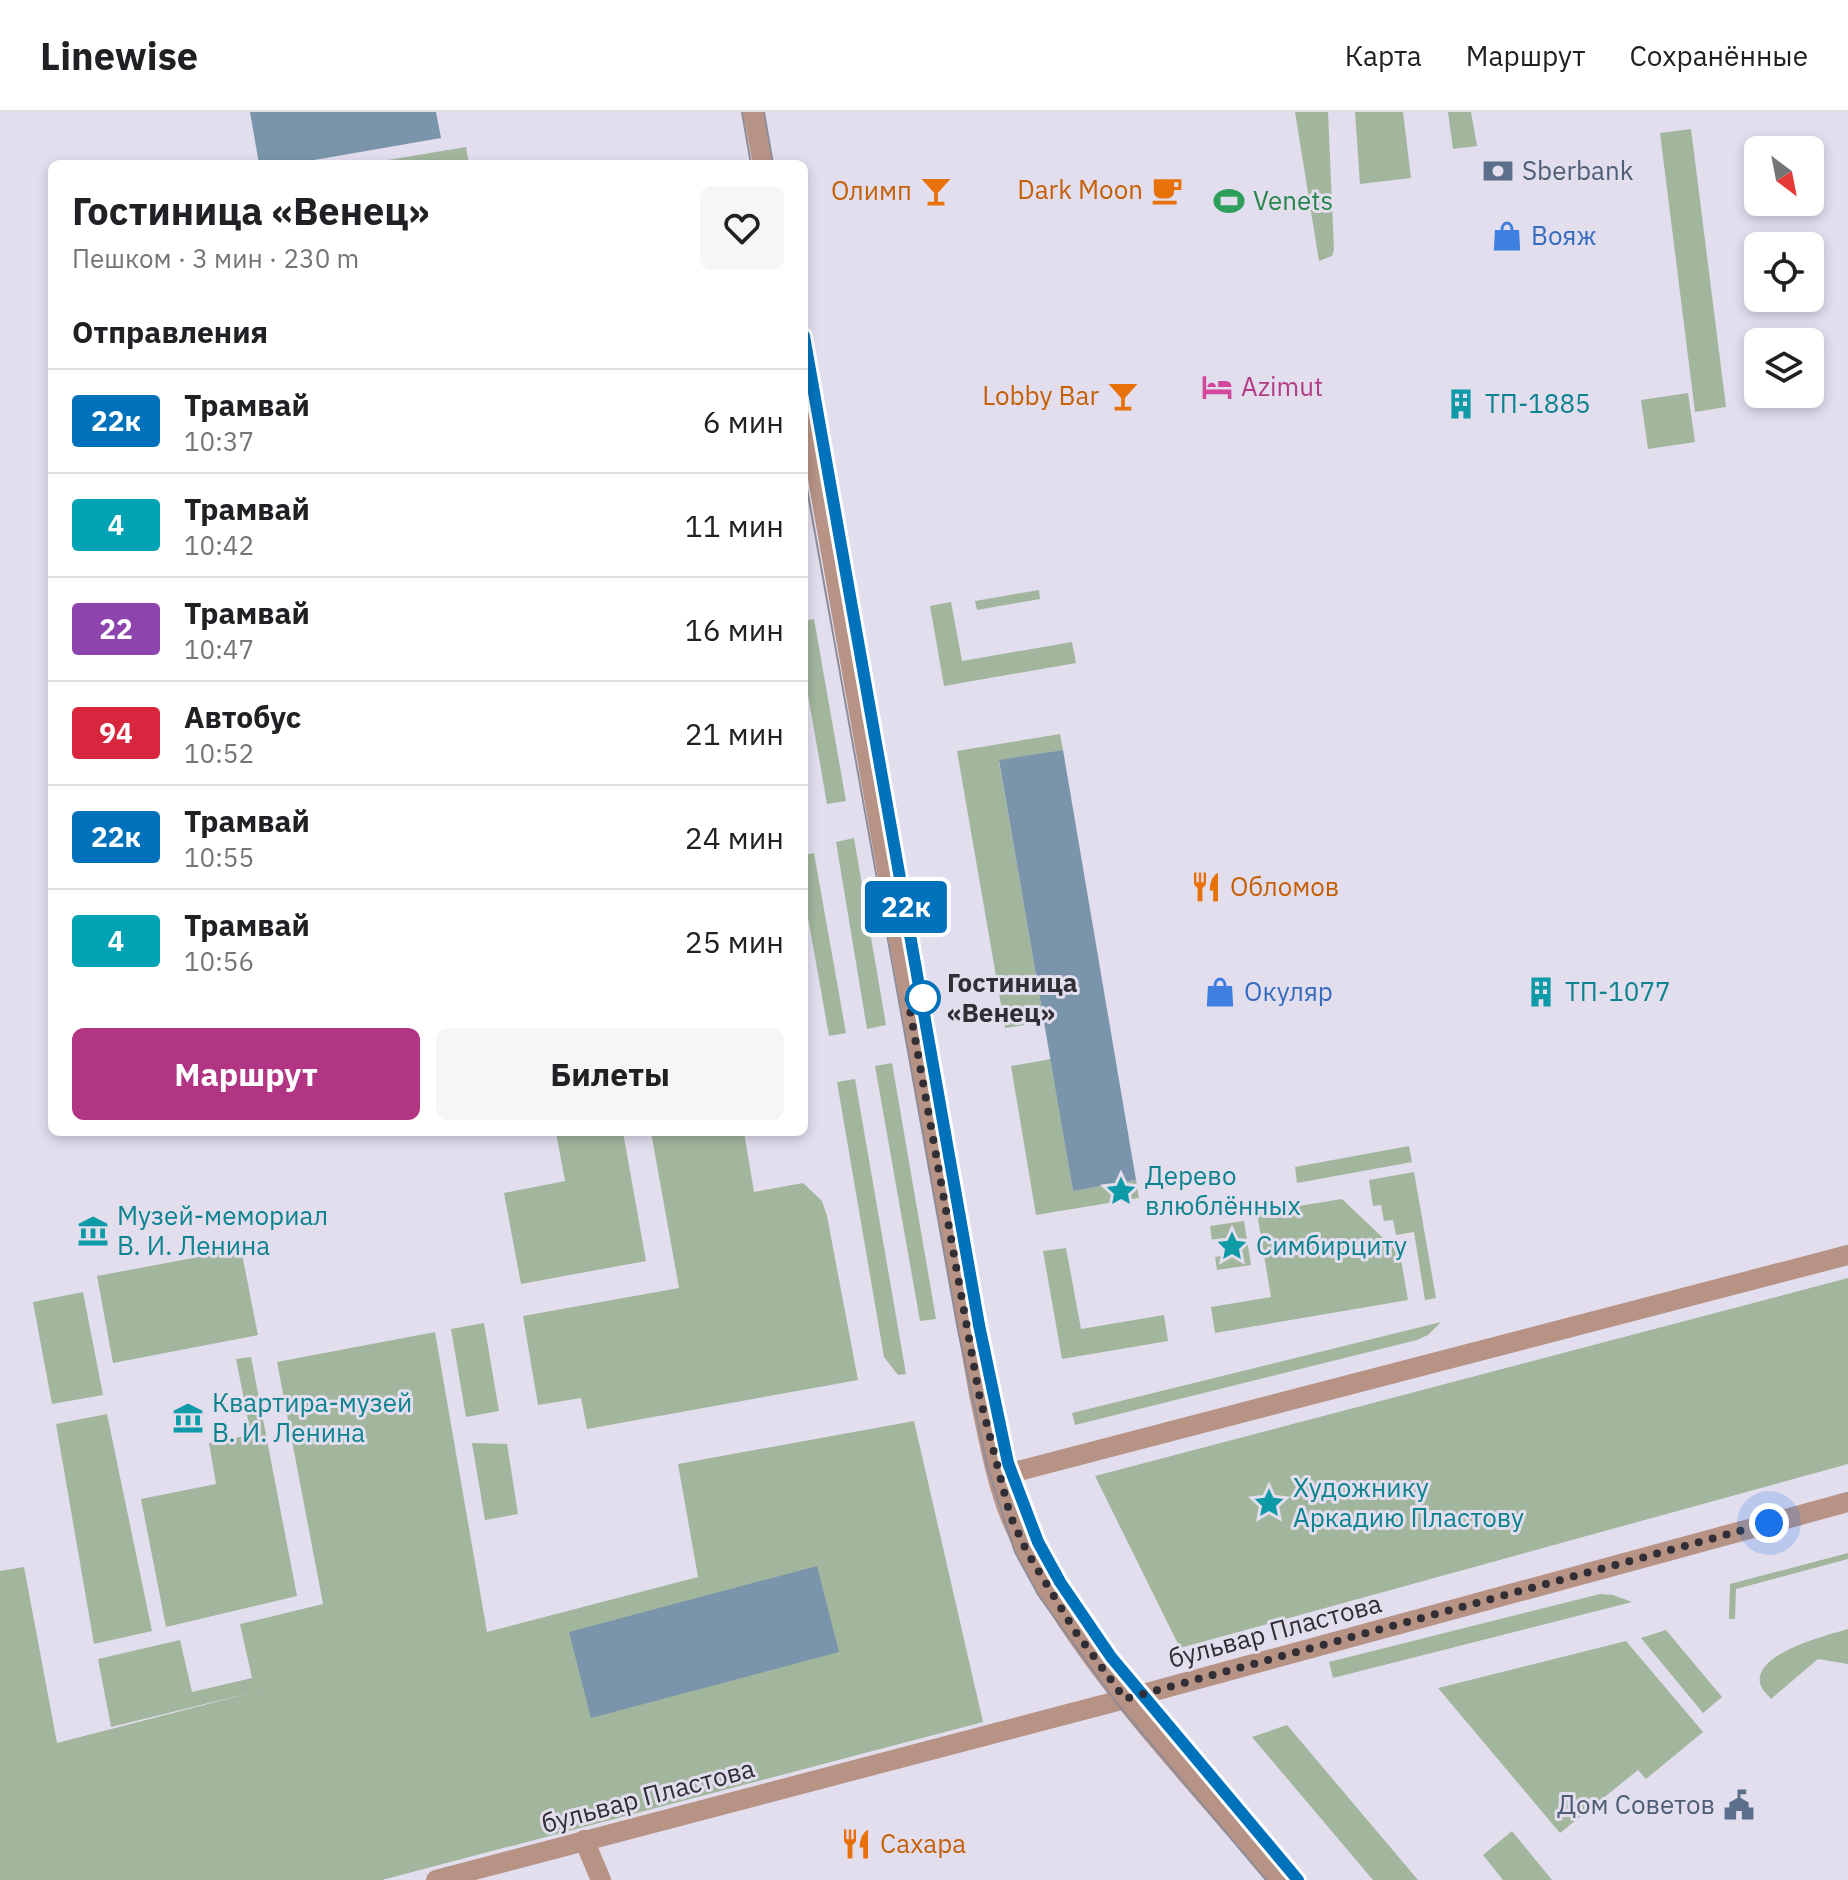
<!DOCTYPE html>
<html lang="ru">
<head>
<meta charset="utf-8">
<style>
	:root { --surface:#fff; --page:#f6f6f6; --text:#202124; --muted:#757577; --line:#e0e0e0; --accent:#b23584 }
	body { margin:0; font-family:"IBM Plex Sans",sans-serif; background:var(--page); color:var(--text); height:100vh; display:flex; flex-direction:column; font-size:30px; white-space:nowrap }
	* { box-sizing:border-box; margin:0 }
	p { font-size:26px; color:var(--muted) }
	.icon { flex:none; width:44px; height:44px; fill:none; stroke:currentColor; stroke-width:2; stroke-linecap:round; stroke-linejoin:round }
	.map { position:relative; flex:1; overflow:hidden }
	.panel { position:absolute; left:48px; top:48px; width:760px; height:976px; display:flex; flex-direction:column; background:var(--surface); border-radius:12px; box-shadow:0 4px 12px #0003 }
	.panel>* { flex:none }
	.badge { padding:0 16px; border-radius:6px; font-size:28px; line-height:52px }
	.needle { width:52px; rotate:148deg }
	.controls { position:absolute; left:1744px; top:24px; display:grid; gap:16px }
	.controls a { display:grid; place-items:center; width:80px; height:80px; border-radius:12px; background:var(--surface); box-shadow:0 4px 12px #0003; font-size:40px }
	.you { position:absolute; width:40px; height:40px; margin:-20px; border:6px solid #fff; border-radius:50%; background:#1a73e8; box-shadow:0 0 0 12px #1a73e833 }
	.map>.badge { position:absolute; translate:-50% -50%; box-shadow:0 0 0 4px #fff }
	h2 { padding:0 24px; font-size:30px; line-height:72px }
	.round { display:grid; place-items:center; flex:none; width:84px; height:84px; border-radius:12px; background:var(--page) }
	.summary { display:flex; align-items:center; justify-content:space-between; height:136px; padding:0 24px }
	h1 { font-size:38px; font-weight:700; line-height:60px }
	.cta { display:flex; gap:16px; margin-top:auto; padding:16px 24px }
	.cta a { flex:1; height:92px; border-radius:12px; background:var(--accent); color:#fff; font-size:32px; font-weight:700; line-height:92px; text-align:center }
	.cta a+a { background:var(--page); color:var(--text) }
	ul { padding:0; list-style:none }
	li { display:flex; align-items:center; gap:24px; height:104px; padding:0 24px; border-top:2px solid var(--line) }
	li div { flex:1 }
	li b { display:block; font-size:30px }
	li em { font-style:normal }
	li .badge { min-width:88px; font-weight:700; text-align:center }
	header { display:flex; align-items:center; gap:48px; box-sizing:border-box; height:112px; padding:0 40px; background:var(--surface); border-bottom:2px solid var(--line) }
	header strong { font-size:38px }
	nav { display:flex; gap:44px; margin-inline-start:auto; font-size:28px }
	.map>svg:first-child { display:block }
	.green { fill:#a2b69d }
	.water { fill:#7a95ab }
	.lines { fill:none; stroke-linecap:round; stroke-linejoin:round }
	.minor { stroke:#b79386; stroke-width:20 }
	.tertiary { stroke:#b79386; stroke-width:20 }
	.tram { stroke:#8f8c97; stroke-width:2 }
	.line-casing { stroke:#fff; stroke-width:18 }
	.line { stroke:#0072bc; stroke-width:12 }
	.walk { stroke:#312f35; stroke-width:8; stroke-dasharray:0 14.4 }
	.stop-dot { fill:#fff; stroke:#0072bc; stroke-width:4 }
	.labels { text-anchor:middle; stroke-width:6; stroke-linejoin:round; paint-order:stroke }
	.service-label { font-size:26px; fill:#4e5e75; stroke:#e2deee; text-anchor:start }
	.food-label { font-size:26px; fill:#c56008; stroke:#e2deee; text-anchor:end }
	.leisure-label { font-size:26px; fill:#27864d; stroke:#e2deee; text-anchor:start }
	.shop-label { font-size:26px; fill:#366cbe; stroke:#e2deee; text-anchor:start }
	.hotel-label { font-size:26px; fill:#b23c85; stroke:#e2deee; text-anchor:start }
	.culture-label { font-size:26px; fill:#0d838f; stroke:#e2deee; text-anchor:start }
	.stop-label { font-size:26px; font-weight:bold; fill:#312f35; stroke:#e2deee; text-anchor:start }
	.street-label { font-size:26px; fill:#312f35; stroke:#e2deee }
</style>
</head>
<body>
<header>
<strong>Linewise</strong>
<nav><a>Карта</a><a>Маршрут</a><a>Сохранённые</a></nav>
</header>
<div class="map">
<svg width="1848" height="1768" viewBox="0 0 1848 1768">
	<rect width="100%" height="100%" fill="#e2deee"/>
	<g class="green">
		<polygon points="1295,0 1328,0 1334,138 1332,144 1319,149"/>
		<polygon points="1355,0 1403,0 1411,66 1360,72"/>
		<polygon points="1448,0 1471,0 1477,34 1453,37"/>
		<polygon points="1691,17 1726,295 1695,300 1660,21"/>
		<polygon points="466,35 469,52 364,52"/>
		<polygon points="1688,281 1695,330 1648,337 1641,288"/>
		<polygon points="1039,478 1040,487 977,498 975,489"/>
		<polygon points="951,490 962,549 1072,530 1076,551 944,574 930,494"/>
		<polygon points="814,507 846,689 827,692 804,560 804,509"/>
		<polygon points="1060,622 1063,638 999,649 1044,910 1005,916 957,639"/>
		<polygon points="854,726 886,913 867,917 836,730"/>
		<polygon points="814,741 846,921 829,924 804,783 804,743"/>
		<polygon points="1051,947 1073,1079 1136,1068 1139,1086 1036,1103 1011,954"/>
		<polygon points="892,951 936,1207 920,1209 875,954"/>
		<polygon points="855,967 906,1262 898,1263 884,1245 837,970"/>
		<polygon points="556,1020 623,1020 646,1149 521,1172 504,1081 565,1069"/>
		<polygon points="651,1020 744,1020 754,1080 803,1071 822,1089 827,1104 858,1268 587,1317 581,1286 538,1293 523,1204 679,1176"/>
		<polygon points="1409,1034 1412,1050 1297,1071 1295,1055"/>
		<polygon points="1414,1060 1436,1186 1425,1188 1414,1120 1396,1123 1393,1108 1384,1109 1381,1093 1373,1094 1369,1068"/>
		<polygon points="1342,1087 1400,1142 1408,1188 1215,1221 1211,1195 1271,1185 1257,1101"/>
		<polygon points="1244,1109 1251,1153 1217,1158 1215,1145 1238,1141 1236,1125 1212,1128 1210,1114"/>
		<polygon points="1066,1136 1081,1217 1164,1203 1168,1229 1062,1247 1043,1139"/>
		<polygon points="241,1137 258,1223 113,1251 97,1164"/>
		<polygon points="1848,1166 1848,1352 1180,1536 1095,1364"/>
		<polygon points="83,1180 103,1283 52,1292 33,1190"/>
		<polygon points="1441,1210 1428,1223 1417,1228 1075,1313 1072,1301"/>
		<polygon points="484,1211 499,1299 466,1305 451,1217"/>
		<polygon points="435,1220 487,1520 698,1465 678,1352 914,1309 983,1610 382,1768 0,1768 0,1459 24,1455 57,1631 270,1576 111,1615 98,1547 180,1528 192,1580 252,1566 240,1512 323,1492 277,1250"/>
		<polygon points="251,1245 297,1484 166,1515 141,1387 216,1372 209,1331 251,1323 236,1247"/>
		<polygon points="107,1302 152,1519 94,1532 56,1312"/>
		<polygon points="472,1331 507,1332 518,1402 485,1408"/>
		<polygon points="1848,1441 1848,1447 1736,1477 1735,1507 1729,1507 1730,1472"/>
		<polygon points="1600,1482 1613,1483 1632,1490 1333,1566 1329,1550"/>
		<path d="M1848,1517V1552L1818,1547L1771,1587C1767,1582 1761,1577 1760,1571C1754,1541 1828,1523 1848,1517Z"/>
		<polygon points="1666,1518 1722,1585 1703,1601 1641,1526"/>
		<polygon points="1626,1529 1703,1620 1646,1667 1638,1658 1560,1721 1438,1576"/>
		<polygon points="1287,1613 1418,1768 1373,1768 1252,1625"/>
		<polygon points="1512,1719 1552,1768 1503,1768 1483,1743"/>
	</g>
	<g class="water">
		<polygon points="250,0 436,0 441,26 291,52 259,52"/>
		<polygon points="1063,638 1136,1068 1073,1079 999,648"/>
		<polygon points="817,1454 839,1540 591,1606 569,1520"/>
	</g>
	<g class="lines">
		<g class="minor">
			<polyline points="584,1728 601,1768"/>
			<polyline points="436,1768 1125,1587"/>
		</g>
		<g class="tertiary">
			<polyline points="753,0 763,52"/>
			<path d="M804,287L979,1282C988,1322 995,1367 1011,1406C1065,1536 1188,1660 1279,1768"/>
			<polyline points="999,1364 1848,1143"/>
			<polyline points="1125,1587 1848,1390"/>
		</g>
		<g class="tram">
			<polyline points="742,0 751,52"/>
			<polyline points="764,0 773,52"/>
			<polyline points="804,224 979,1213 1008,1351 1038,1430 1060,1470 1111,1545 1298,1768"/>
			<polyline points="804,360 958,1218 988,1357 1015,1440 1039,1484 1115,1589 1266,1768"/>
		</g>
	</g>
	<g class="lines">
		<g class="line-casing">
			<polyline id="line" points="804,224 979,1213 1008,1351 1038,1430 1060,1470 1111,1545 1298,1768"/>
		</g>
		<use href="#line" class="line"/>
		<polyline class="walk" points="923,886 908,887 979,1282 1010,1403 1027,1440 1075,1519 1125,1587 1769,1411"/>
	</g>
	<defs>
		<g id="bank-bare" transform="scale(2.4)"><path d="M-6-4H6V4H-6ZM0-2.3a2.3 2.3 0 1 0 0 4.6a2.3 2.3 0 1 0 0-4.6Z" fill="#5c6f8a" stroke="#e2deee" stroke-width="2.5" paint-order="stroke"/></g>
		<g id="cafe-bare" transform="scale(2.4)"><path d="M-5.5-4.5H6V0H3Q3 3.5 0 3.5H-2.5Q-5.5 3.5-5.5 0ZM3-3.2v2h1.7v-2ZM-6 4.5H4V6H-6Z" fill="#e8710a" stroke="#e2deee" stroke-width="2.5" paint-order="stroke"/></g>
		<g id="bar-bare" transform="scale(2.4)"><path d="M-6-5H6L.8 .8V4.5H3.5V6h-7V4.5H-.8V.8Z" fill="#e8710a" stroke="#e2deee" stroke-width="2.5" paint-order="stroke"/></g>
		<g id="stadium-bare" transform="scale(2.4)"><path d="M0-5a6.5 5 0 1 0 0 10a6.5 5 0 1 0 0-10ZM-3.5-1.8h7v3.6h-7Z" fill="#2e9e5b" stroke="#e2deee" stroke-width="2.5" paint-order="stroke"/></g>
		<g id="shop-bare" transform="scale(2.4)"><path d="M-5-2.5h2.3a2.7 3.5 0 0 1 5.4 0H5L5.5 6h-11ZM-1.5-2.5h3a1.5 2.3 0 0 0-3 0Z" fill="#3f7fe0" stroke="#e2deee" stroke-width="2.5" paint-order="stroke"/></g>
		<g id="hotel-bare" transform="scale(2.4)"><path d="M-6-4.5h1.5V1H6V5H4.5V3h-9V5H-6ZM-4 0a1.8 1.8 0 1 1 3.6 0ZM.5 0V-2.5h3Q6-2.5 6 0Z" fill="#d1479c" stroke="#e2deee" stroke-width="2.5" paint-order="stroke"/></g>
		<g id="building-bare" transform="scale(2.4)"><path d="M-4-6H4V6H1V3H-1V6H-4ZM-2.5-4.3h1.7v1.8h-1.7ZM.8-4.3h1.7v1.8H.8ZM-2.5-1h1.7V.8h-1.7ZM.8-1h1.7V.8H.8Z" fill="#0f9aa8" stroke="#e2deee" stroke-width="2.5" paint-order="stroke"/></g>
		<g id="restaurant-bare" transform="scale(2.4)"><path d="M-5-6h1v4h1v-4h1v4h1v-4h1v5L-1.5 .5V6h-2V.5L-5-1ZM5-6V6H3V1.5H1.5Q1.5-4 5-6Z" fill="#e8710a" stroke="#e2deee" stroke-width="2.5" paint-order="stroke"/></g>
		<g id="sight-bare" transform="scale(2.4)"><path d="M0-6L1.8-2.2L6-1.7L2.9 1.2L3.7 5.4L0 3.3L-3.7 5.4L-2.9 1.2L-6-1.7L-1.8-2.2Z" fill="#0f9aa8" stroke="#e2deee" stroke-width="2.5" paint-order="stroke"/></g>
		<g id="museum-bare" transform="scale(2.4)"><path d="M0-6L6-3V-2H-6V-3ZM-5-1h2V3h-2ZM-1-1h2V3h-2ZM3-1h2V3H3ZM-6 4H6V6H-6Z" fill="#0f9aa8" stroke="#e2deee" stroke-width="2.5" paint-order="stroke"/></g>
		<g id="civic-bare" transform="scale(2.4)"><path d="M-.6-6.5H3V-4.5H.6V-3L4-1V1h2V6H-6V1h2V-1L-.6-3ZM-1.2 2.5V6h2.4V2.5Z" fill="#5c6f8a" stroke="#e2deee" stroke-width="2.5" paint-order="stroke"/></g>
	</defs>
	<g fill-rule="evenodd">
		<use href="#bank-bare" x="1498" y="59"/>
		<use href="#cafe-bare" x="1167" y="78"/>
		<use href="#bar-bare" x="936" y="79"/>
		<use href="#stadium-bare" x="1229" y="89"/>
		<use href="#shop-bare" x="1507" y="124"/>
		<use href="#hotel-bare" x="1217" y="275"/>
		<use href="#bar-bare" x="1123" y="284"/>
		<use href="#building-bare" x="1461" y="292"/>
		<use href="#restaurant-bare" x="1206" y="775"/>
		<use href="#shop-bare" x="1220" y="880"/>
		<use href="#building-bare" x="1541" y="880"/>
		<use href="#sight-bare" x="1121" y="1079"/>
		<use href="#museum-bare" x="93" y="1119"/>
		<use href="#sight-bare" x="1232" y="1134"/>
		<use href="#museum-bare" x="188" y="1306"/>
		<use href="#sight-bare" x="1269" y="1391"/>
		<use href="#civic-bare" x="1739" y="1693"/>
		<use href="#restaurant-bare" x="856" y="1732"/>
	</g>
	<circle class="stop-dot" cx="923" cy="886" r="16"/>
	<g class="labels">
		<g class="service-label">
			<text x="1522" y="68">Sberbank</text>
			<text x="1715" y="1702" text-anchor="end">Дом Советов</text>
		</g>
		<g class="food-label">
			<text x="1143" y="87">Dark Moon</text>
			<text x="912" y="88">Олимп</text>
			<text x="1099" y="293">Lobby Bar</text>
			<text x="1230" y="784" text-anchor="start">Обломов</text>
			<text x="880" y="1741" text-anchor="start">Сахара</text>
		</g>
		<g class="leisure-label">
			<text x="1253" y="98">Venets</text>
		</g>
		<g class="shop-label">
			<text x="1531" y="133">Вояж</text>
			<text x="1244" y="889">Окуляр</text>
		</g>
		<g class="hotel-label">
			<text x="1241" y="284">Azimut</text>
		</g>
		<g class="culture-label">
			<text x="1485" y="301">ТП-1885</text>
			<text x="1565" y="889">ТП-1077</text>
			<text x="1145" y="1073">Дерево<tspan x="1145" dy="30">влюблённых</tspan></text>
			<text x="117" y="1113">Музей-мемориал<tspan x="117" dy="30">В. И. Ленина</tspan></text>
			<text x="1256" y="1143">Симбирциту</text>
			<text x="212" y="1300">Квартира-музей<tspan x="212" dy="30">В. И. Ленина</tspan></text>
			<text x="1293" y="1385">Художнику<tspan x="1293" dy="30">Аркадию Пластову</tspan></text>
		</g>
		<g class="stop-label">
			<text x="947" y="880">Гостиница<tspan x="947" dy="30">«Венец»</tspan></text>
		</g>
		<g class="street-label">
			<text transform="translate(1275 1519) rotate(-15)" y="9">бульвар Пластова</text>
			<text transform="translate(648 1684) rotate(-15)" y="9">бульвар Пластова</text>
		</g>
	</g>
</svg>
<div class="controls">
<a><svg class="needle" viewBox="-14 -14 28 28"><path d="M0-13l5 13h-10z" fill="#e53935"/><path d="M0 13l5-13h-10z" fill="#757577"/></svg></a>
<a><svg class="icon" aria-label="locate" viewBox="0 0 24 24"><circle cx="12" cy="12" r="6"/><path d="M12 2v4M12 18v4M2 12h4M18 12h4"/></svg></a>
<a><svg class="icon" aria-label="layers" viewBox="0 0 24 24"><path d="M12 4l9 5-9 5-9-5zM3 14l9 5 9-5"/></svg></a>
</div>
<div class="you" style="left:1769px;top:1411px"></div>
<b class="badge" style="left:906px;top:795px;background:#0072bc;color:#fff">22к</b>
<section class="panel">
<div class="summary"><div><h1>Гостиница «Венец»</h1><p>Пешком · 3 мин · 230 m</p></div><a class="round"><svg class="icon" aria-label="heart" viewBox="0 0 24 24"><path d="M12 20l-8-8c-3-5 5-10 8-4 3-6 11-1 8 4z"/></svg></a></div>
<h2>Отправления</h2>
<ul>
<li><span class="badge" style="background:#0072bc;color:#fff">22к</span><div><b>Трамвай</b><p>10:37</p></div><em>6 мин</em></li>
<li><span class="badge" style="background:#00a3b4;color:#fff">4</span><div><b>Трамвай</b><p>10:42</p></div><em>11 мин</em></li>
<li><span class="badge" style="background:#8e44ad;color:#fff">22</span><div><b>Трамвай</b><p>10:47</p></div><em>16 мин</em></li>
<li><span class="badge" style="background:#d7263d;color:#fff">94</span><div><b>Автобус</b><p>10:52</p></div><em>21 мин</em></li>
<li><span class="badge" style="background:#0072bc;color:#fff">22к</span><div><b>Трамвай</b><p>10:55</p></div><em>24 мин</em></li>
<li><span class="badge" style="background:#00a3b4;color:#fff">4</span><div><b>Трамвай</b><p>10:56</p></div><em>25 мин</em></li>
</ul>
<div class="cta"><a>Маршрут</a><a>Билеты</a></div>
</section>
</div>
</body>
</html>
